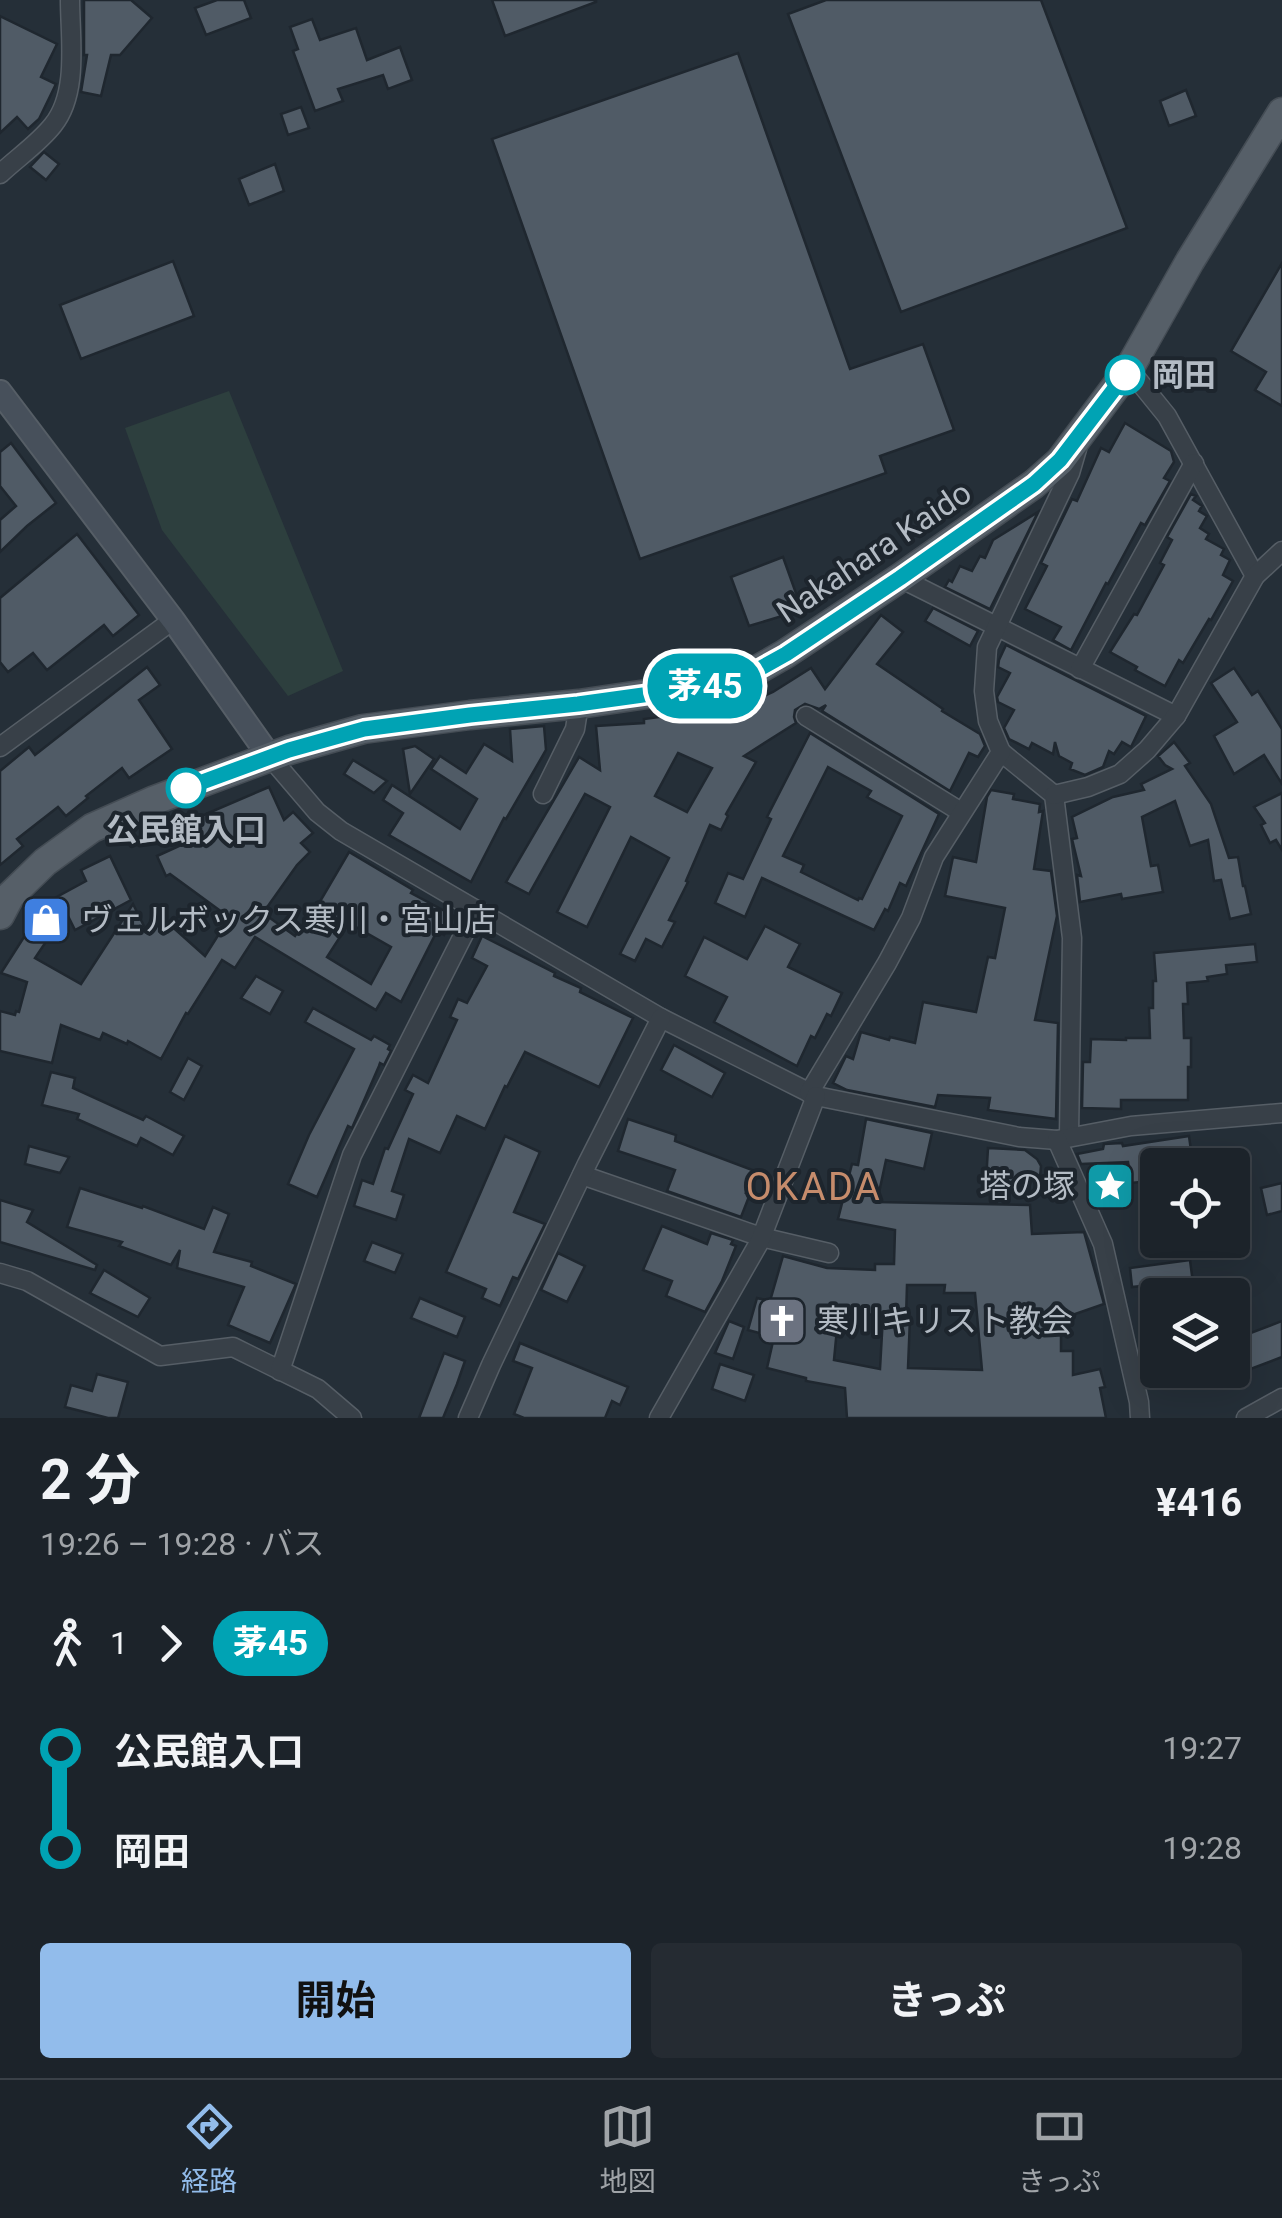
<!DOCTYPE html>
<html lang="ja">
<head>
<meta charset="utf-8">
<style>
	:root { --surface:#1c232a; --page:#252b32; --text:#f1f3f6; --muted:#a0a4a8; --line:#3a4047; --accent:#92bceb }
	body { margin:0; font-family:Roboto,"Noto Sans JP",sans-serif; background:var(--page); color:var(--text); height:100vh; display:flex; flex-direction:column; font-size:38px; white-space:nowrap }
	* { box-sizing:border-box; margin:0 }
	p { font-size:32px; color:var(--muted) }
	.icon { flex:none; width:55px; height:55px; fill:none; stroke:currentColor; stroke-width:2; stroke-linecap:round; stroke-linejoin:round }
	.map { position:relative; height:1418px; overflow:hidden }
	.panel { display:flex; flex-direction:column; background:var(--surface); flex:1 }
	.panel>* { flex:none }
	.badge { padding:0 20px; border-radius:32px; font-size:35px; line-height:65px }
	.fabs { position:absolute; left:1140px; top:1148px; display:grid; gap:20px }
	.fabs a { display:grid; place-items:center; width:110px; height:110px; border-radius:10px; background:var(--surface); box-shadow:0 10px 40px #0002,0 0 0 2px var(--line); font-size:50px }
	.map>.badge { position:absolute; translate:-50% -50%; box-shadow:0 0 0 5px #fff }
	.legs { display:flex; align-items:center; gap:15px; height:110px; padding:0 40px; font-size:32px }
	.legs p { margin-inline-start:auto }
	.overview { display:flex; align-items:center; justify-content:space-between; height:170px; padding:0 40px }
	h1 { font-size:55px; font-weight:700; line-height:75px }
	.button { display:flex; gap:20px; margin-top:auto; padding:20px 40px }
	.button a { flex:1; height:115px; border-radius:10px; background:var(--accent); color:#111; font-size:40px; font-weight:700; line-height:115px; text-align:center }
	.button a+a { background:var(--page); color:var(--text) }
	ul { padding:0 40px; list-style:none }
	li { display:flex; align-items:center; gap:35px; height:100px; font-size:38px }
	li i { display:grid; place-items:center; width:15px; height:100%; margin:0 12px; background:currentColor }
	li i::after { content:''; width:25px; height:25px; margin:-12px; border:8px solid; border-radius:50%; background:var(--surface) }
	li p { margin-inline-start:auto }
	li:first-child i { background:linear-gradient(#0000 50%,currentColor 0) }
	li:last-child i { background:linear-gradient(currentColor 50%,#0000 0) }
	.dock { display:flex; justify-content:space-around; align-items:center; height:140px; border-top:2px solid var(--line); background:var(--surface); font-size:28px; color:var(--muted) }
	.dock a { display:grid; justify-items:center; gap:5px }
	.dock .selected { color:var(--accent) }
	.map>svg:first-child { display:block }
	.green { fill:#2d3f3e }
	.building { fill:#505b66; stroke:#1f272f; stroke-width:2.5; fill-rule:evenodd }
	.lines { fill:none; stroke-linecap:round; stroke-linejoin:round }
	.street-casing { stroke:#565e66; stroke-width:21 }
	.secondary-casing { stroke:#565e66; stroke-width:26 }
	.primary-casing { stroke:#444c54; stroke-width:31 }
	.street { stroke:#384048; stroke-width:18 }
	.secondary { stroke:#47505b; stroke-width:22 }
	.primary { stroke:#565f68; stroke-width:28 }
	.line-1-casing { stroke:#fff; stroke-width:22 }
	.line-1 { stroke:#00a3b4; stroke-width:15 }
	.stop-1-dot { fill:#fff; stroke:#00a3b4; stroke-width:5 }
	.labels { text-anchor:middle; stroke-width:8; stroke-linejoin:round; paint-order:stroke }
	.stop-label { font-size:32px; font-weight:bold; fill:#b3bbc4; stroke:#1d252d; text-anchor:start }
	.street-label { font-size:32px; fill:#b3bbc4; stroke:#1d252d }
	.poi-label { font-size:32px; fill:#b3bbc4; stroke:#1d252d; text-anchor:start }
	.quarter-label { font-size:38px; letter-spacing:2.5px; fill:#c68c6c; stroke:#1d252d }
</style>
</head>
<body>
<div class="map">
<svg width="1282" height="1418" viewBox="0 0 1282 1418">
	<rect width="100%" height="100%" fill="#252f38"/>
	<polygon class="green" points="229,391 343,671 288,696 162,530 125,428"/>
	<g class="building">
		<polygon points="84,0 131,0 152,18 120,55 111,55 101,96 81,92 87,55 84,55"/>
		<polygon points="217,0 244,0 251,18 206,35 195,8"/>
		<polygon points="492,0 596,0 596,2 505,36"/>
		<polygon points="826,0 1041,0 1127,228 901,312 788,14"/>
		<polygon points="0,16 57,44 41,77 56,84 39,119 28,129 17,117 0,133"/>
		<polygon points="312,19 320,40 356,28 367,60 400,47 412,80 388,89 383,75 338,89 343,101 315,111 293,51 298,49 290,27"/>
		<polygon points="738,53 850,369 923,344 954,430 880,456 886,473 640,559 492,139"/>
		<polygon points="1186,90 1196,116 1169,126 1160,101"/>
		<polygon points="301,107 309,128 288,135 281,114"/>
		<polygon points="44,152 59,164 46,180 30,167"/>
		<polygon points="275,164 284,191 249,205 239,179"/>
		<polygon points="173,261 194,316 81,359 60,305"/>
		<polygon points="1282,263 1282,406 1255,390 1266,372 1231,351"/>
		<polygon points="1125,423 1171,451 1174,462 1164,478 1170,481 1145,525 1141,523 1108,584 1106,583 1071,650 1053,640 1061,627 1025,609 1047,566 1041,563 1072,499 1077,501 1101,448 1109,452"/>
		<polygon points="11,443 56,503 27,526 0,552 0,520 16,506 0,486 0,452"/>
		<polygon points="1191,494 1196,496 1193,500 1202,506 1199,511 1207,516 1200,528 1209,534 1206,539 1224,549 1221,555 1230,560 1223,575 1233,581 1211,620 1209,619 1183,663 1179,660 1165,686 1135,670 1137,667 1110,652 1134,614 1137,615 1164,565 1160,563 1172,540 1167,537"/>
		<polygon points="1038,512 990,609 945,587 949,580 952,582 960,566 972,571 980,556 985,558 993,540"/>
		<polygon points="77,534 139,615 113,636 104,625 47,670 33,653 8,672 0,662 0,598"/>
		<polygon points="783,557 802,610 749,626 731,577"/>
		<polygon points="933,608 978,631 970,646 925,621"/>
		<path d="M881,615L903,632L877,664L943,709L942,711L980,734L985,746L978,757L969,753L950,791L822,711L826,705L819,709L805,704L795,710L794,717L796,723L744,756L756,762L726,814L728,816L721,830L710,825L686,881L688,882L669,920L675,922L662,947L646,939L635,961L620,954L669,858L631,837L587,927L557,912L610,807L585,794L529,894L506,882L579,757L600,770L596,726L644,723V719L741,706L773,692L811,668L825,689ZM678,753L712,768L687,812L655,796Z"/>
		<polygon points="1006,645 1146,716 1131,747 1122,742 1114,754 1109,751 1103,767 1085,775 1070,769 1072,763 1059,756 1055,742 1053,754 1032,743 1029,749 1009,739 1004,728 1014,710 998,702 997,697 1010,673 998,667 999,660"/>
		<polygon points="147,667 160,685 139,700 172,749 129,778 122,768 86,796 88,798 66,816 58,807 17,839 23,846 0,865 0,771 29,747 35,755"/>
		<polygon points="1234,668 1252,695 1258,691 1282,729 1282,784 1264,755 1234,774 1214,736 1237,722 1211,683"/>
		<polygon points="544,726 546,750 506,819 504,818 471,882 389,835 403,813 383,800 392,785 460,829 477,799 431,769 440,756 466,773 484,744 512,761 510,729"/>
		<path d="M810,733L939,814L906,886L900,883L888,911L885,909L874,930L762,878L745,917L715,903L728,873L743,879L771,819L767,817ZM828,767L871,791L867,797L902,816L862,899L859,898L858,900L801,872L804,865L783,856Z"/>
		<polygon points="1174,742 1190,763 1185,766 1211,804 1229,858 1238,857 1243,886 1245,886 1251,914 1230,919 1221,880 1214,881 1208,840 1190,846 1175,801 1142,817 1151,866 1158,865 1163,892 1122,899 1121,894 1080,902 1077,875 1081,876 1072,839 1077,838 1072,817 1113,797 1144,790 1141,784 1172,769 1165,765 1158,756"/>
		<polygon points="415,746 434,759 410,794 403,749"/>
		<polygon points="353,760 387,781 374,793 344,774"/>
		<path d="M269,787L284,820L293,812L313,833L301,843L310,852L297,865L263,913L295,936L316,903L318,905L349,852L413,890L411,893L454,916L444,935L437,931L401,1002L386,993L376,1010L255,937L235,968L222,960L188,1014L186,1013L161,1059L128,1041L127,1044L103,1033L100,1040L61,1025L52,1063L0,1051V1011L15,1015L16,1011L19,1012L27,982L1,973L31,926L42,905L86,881L81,870L110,856L131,900L75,930L66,912L35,958L81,984L133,904L145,928L158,914L205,956L226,923L218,918L222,912L170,874L166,876L157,856L186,843L178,826ZM349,923L391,947L371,984L327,957Z"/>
		<polygon points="991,790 1014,794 1013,799 1040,804 1039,812 1043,811 1034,869 1051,871 1057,916 1035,1020 1058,1023 1056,1119 988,1110 990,1098 938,1095 935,1107 847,1090 833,1083 846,1056 853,1059 861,1032 889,1040 890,1037 915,1043 923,1002 976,1012 988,957 995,958 1005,908 945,896 953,857 976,862 987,797"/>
		<polygon points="1282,793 1282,850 1276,840 1270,843 1261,825 1265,823 1254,807"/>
		<polygon points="765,926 800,944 788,967 842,993 831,1016 827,1014 815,1038 811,1036 797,1066 714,1022 727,997 685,976 704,937 747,959"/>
		<polygon points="482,936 555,973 554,976 581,988 580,992 633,1018 599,1087 525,1052 507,1087 505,1086 485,1129 457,1116 440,1153 409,1139 392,1191 404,1195 396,1220 354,1206 362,1180 373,1184 385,1148 388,1149 413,1094 405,1090 413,1075 428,1083 457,1020 450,1017 458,999 467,1003 487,966 472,958"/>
		<polygon points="1255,944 1257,962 1226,965 1227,974 1207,977 1208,981 1187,983 1188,1004 1183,1004 1184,1038 1191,1038 1191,1067 1188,1067 1188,1100 1121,1100 1121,1109 1082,1108 1083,1062 1090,1062 1091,1039 1126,1040 1126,1038 1150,1038 1149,1008 1153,1008 1153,981 1156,981 1154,953"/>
		<polygon points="256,976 283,991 270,1014 241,998"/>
		<polygon points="313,1008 371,1040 374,1036 390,1045 388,1049 391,1051 384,1065 380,1063 379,1066 352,1128 348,1126 317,1197 288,1184 309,1135 354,1049 305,1022"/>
		<polygon points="674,1045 725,1073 712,1097 661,1070"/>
		<polygon points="188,1058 202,1066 184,1100 170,1092"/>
		<polygon points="51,1072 75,1078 73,1088 143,1120 146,1116 184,1136 173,1155 141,1138 137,1146 77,1119 79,1114 42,1105"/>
		<polygon points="628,1119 676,1135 675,1141 755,1171 746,1193 750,1194 741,1217 667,1191 675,1170 618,1151"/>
		<path d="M866,1119L932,1133L924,1169L886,1160L877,1202L1030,1205L1032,1234L1084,1232L1104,1304L1061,1319V1351H1073V1375L1100,1369L1105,1387L1100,1388L1106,1418H847L845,1388L806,1381V1378L767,1368L774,1337L748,1330L757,1298L770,1301L783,1256L827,1268L875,1270V1264H894L895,1230L838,1219L852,1164L858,1165ZM907,1285H945L944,1293H975L982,1370L908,1368L910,1318H906ZM843,1311L883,1316L880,1369L834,1360L838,1318L842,1319Z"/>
		<polygon points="505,1136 540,1152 514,1212 545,1224 518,1279 513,1277 500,1306 482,1298 486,1289 446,1272"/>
		<polygon points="1189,1136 1193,1165 1158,1165 1158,1174 1149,1175 1150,1181 1131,1183 1128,1162 1081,1164 1077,1154 1103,1149 1104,1144 1122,1143 1123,1146"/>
		<polygon points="29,1146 69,1157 60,1173 25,1164"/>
		<polygon points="988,1148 1025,1150 1037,1159 1041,1166 1040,1177 1029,1177 1030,1192 986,1182"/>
		<polygon points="1282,1183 1282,1211 1267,1215 1261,1188"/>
		<polygon points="80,1188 142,1208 143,1206 204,1229 213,1207 229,1214 214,1252 252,1262 251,1266 296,1284 270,1343 228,1325 244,1287 177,1268 180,1250 171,1265 119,1246 122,1242 67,1227"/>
		<polygon points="0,1200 33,1210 27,1222 97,1265 95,1270 0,1242"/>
		<polygon points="662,1226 707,1244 711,1233 733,1240 731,1244 736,1246 722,1281 705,1312 666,1296 672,1281 643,1270"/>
		<polygon points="372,1242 403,1254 395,1273 364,1261"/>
		<polygon points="558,1253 585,1266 567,1302 541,1290"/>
		<polygon points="1190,1260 1193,1283 1170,1286 1169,1283 1132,1287 1130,1268"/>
		<polygon points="104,1270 150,1298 138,1317 90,1293"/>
		<polygon points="420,1298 465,1317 457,1337 411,1318"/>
		<polygon points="729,1321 744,1327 733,1359 715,1353"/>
		<polygon points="1282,1321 1282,1357 1240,1373 1232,1354 1232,1340"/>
		<polygon points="520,1343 628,1387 620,1405 612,1401 605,1418 524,1418 514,1414 532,1368 513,1361"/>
		<polygon points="444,1353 465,1361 457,1384 443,1418 419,1418"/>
		<polygon points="720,1364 754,1375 745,1401 712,1389"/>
		<polygon points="97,1374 128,1382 118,1418 108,1418 65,1407 71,1385 92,1391"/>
	</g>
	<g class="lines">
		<g class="street-casing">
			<g id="street">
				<path d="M0,174C17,158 39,143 53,125C79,93 70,38 70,0"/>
				<polyline points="1129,369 1167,416 1255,576"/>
				<polyline points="900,578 1176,716"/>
				<polyline points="1080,669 1194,463"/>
				<polyline points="806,716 961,812"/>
				<polyline points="0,747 173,620"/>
				<polyline points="1001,752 1054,795 1072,938 1069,1136"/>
				<polyline points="270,757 317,812 341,831 661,1018 816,1096 1019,1137 1057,1140 1131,1126 1282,1113"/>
				<polyline points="543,794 575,729 579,704"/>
				<polyline points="1054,795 1088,787 1120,774 1147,750 1176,716 1255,576 1282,551"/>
				<polyline points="809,1093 887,963 911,918 934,857 1001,752 988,721 984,691 987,647 1070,473 1077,449"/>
				<polyline points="1057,1140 1103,1244 1139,1402 1140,1418"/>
				<polyline points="582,1175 761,1237 829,1253"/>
				<polyline points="0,1273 27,1281 160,1356 233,1347 318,1389 352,1418"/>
				<polyline points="280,1371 352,1155 476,910"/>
				<polyline points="468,1418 491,1365 587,1164 661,1018"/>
				<polyline points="659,1418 760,1241 816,1096"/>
				<polyline points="1246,1418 1282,1398"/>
			</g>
		</g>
		<g class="secondary-casing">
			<polyline id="secondary" points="0,392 173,620 270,757"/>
		</g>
		<g class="primary-casing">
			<polyline id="primary" points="0,915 10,896 45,862 92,828 155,800 289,750 363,729 470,715 579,704 708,685 750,674 785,654 900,578 1034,484 1060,461 1129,369 1190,261 1282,112"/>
		</g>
		<use href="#street" class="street"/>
		<use href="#secondary" class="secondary"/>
		<use href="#primary" class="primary"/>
	</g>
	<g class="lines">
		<g class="line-1-casing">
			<polyline id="line-1" points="186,788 289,750 364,729 470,715 578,704 708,686 750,674 786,654 900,578 1034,484 1060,460 1125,375"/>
		</g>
		<use href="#line-1" class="line-1"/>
	</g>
	<defs>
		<g id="shop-square" transform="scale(2.5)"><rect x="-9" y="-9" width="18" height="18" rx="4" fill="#3f7fe0" stroke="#1d252d"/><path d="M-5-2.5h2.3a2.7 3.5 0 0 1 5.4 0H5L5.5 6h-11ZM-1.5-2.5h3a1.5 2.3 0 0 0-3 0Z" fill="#fff"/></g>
		<g id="sight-square" transform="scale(2.5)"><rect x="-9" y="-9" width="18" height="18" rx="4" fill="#0f9aa8" stroke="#1d252d"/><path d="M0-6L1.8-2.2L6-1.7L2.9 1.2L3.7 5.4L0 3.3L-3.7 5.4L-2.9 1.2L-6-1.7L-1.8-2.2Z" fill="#fff"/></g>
		<g id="church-square" transform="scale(2.5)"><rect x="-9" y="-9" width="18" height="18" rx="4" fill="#6b7280" stroke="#1d252d"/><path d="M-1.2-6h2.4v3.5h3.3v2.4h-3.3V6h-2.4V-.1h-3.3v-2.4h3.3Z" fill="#fff"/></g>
	</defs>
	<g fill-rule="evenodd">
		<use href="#shop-square" x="46" y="920"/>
		<use href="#sight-square" x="1110" y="1186"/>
		<use href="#church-square" x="782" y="1321"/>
	</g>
	<g class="stop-1-dot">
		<circle cx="1125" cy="375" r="18"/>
		<circle cx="186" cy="788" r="18"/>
	</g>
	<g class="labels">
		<g class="stop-label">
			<text x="1152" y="386">岡田</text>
			<text x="186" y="841" text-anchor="middle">公民館入口</text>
		</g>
		<g class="street-label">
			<text transform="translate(874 552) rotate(-34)" y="11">Nakahara Kaido</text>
		</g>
		<g class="poi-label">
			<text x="81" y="931">ヴェルボックス寒川・宮山店</text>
			<text x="1075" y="1197" text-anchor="end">塔の塚</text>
			<text x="817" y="1332">寒川キリスト教会</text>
		</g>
		<g class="quarter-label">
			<text x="814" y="1200">OKADA</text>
		</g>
	</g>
</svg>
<div class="fabs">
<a><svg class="icon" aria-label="locate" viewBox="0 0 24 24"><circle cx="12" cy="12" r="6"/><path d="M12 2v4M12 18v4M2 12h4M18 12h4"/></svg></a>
<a><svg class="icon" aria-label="layers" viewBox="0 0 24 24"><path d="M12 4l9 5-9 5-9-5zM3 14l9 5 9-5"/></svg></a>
</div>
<b class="badge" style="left:705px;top:686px;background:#00a3b4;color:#fff">茅45</b>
</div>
<section class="panel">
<div class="overview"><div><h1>2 分</h1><p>19:26 – 19:28 · バス</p></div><b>¥416</b></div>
<div class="legs"><svg class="icon" aria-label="walk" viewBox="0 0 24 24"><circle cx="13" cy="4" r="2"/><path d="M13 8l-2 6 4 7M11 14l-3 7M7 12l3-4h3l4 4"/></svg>1<svg class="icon" aria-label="forward" viewBox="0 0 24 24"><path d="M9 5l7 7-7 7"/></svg><b class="badge" style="background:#00a3b4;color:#fff">茅45</b></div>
<ul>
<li><i style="color:#00a3b4"></i><b>公民館入口</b><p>19:27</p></li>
<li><i style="color:#00a3b4"></i><b>岡田</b><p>19:28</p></li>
</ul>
<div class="button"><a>開始</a><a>きっぷ</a></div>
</section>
<nav class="dock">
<a class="selected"><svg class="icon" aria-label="directions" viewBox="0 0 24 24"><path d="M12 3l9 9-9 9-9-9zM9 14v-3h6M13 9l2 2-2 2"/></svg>経路</a>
<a><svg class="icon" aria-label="map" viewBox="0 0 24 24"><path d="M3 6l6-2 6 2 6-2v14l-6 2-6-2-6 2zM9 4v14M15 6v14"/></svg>地図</a>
<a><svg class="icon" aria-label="tickets" viewBox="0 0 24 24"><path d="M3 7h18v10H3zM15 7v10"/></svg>きっぷ</a>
</nav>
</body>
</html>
